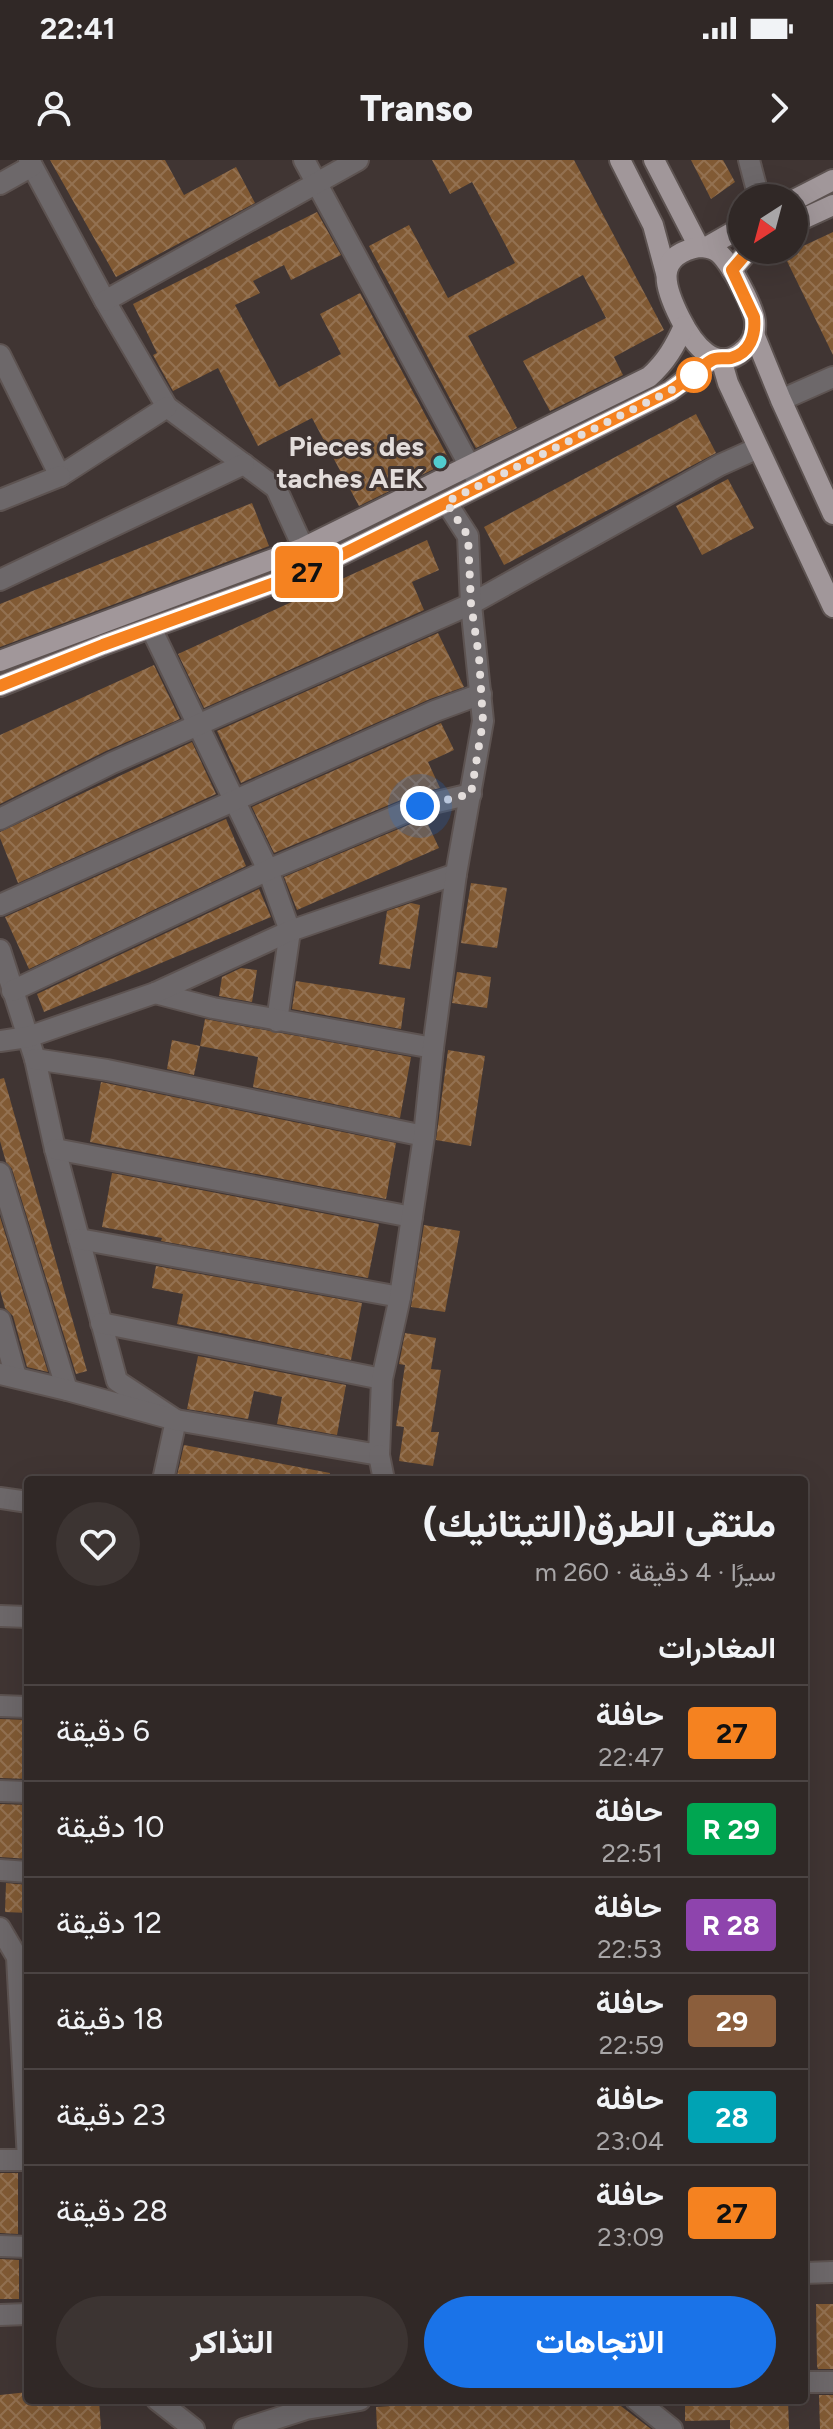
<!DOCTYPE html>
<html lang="ar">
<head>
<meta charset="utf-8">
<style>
	:root { --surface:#302826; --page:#3c3432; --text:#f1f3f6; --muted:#a8a6a7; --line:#4b4443; --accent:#1a73e8 }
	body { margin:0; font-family:Figtree,Vazirmatn,sans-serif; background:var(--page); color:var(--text); direction:rtl; height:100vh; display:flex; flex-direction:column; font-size:30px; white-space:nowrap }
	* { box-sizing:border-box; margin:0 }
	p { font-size:26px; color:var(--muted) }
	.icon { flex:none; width:44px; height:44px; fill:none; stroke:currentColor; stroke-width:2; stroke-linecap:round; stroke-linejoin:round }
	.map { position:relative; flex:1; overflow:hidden; direction:ltr }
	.panel { position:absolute; left:24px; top:1316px; width:784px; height:928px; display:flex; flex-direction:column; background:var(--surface); border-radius:8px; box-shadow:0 8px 32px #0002,0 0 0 2px var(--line); direction:rtl }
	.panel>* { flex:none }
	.badge { padding:0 16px; border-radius:6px; font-size:28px; line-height:52px }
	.needle { width:52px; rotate:216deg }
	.buttons { position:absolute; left:728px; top:24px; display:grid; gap:16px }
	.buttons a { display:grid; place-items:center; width:80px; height:80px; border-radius:50%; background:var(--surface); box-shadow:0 8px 32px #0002,0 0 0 2px var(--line); font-size:40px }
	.you { position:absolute; width:40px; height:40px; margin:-20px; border:6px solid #fff; border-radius:50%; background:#1a73e8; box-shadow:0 0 0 12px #1a73e833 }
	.map>.badge { position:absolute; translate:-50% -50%; box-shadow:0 0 0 4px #fff }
	h2 { padding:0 32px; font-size:30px; line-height:72px }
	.round { display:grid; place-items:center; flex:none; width:84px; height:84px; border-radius:42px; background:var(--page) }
	.summary { display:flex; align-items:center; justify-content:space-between; height:136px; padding:0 32px }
	h1 { font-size:38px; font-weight:800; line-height:60px }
	.action { display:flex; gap:16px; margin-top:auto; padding:16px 32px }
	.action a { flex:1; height:92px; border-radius:48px; background:var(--accent); color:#fff; font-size:32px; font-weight:800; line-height:92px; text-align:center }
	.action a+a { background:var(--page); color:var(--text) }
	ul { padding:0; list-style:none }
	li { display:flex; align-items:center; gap:24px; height:96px; padding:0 32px; border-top:2px solid var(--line) }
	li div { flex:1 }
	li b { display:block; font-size:30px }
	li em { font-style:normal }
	li .badge { min-width:88px; font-weight:700; text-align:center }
	.status { display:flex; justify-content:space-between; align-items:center; height:56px; padding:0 40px; background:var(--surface); direction:ltr }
	.status svg { height:22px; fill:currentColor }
	header { display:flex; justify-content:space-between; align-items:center; height:104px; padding:0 32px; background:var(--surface); font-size:36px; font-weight:800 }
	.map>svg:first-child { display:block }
	.building { fill:url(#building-cross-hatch) }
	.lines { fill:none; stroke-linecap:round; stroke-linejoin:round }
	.minor-casing { stroke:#5d5351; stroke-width:24 }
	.major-casing { stroke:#5d5351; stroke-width:24 }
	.minor { stroke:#6d686a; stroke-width:20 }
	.major { stroke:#a1979a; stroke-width:20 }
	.line-casing { stroke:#fff; stroke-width:18 }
	.line { stroke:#f58220; stroke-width:12 }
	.walk { stroke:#e3dddb; stroke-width:8; stroke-dasharray:0 14.4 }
	.stop-dot { fill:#fff; stroke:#f58220; stroke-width:4 }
	.poi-dot { fill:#52cdcf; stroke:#403533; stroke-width:3 }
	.labels { text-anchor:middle; stroke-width:6; stroke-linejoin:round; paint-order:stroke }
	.poi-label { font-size:28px; font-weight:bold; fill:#e3dddb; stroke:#403533; text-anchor:end }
</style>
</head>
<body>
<div class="status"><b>22:41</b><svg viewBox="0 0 49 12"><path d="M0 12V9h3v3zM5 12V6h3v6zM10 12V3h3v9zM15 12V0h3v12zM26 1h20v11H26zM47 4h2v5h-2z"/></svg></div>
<header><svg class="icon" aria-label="forward" viewBox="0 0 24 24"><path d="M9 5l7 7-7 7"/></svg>Transo<svg class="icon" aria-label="person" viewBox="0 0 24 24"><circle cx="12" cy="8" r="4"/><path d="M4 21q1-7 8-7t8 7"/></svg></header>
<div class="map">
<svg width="833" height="2269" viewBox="0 0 833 2269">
	<defs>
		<pattern id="building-cross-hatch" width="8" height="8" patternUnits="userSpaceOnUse" patternTransform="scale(2)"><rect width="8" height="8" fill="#815a34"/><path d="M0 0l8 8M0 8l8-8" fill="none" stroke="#937151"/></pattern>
	</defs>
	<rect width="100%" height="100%" fill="#403533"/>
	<g class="building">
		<polygon points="50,0 165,0 184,35 236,7 255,43 116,117"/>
		<polygon points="432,0 574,0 664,170 614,197 623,215 550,251 523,201 606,158 583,115 468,176 517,268 476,288 369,86 409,65 448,138 515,103 472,22 450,34"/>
		<polygon points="691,0 723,0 735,22 711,39"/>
		<polygon points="317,52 341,95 291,120 284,105 253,121 260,133 235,145 279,227 341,194 320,154 360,133 450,301 359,346 312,258 258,286 218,208 173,231 153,195 157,193 133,144"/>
		<polygon points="833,72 833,195 784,95"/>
		<polygon points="696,254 716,293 504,405 484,367"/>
		<polygon points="728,319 754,368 702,395 676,346"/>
		<polygon points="252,343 269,386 0,487 0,444"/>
		<polygon points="427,380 439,410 412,422 424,450 204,548 178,494"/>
		<polygon points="438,473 464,527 430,539 241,623 217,571"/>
		<polygon points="154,505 180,559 106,591 0,644 0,575"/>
		<polygon points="441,563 454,590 428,602 440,628 415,634 274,693 252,647"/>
		<polygon points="192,582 216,634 18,723 0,678 0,672"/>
		<polygon points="425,658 439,688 297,750 284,717"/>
		<polygon points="226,659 246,706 29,809 5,757"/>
		<polygon points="471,723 507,728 497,788 461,783"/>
		<polygon points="259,729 271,757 44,852 37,834"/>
		<polygon points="411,743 420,745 410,809 379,804 387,751"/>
		<polygon points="241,808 257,810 252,842 219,836 222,817"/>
		<polygon points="457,812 491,817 487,848 452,843"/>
		<polygon points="296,821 405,838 401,869 292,849"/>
		<polygon points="205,859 411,897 400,958 253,927 258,897 200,886"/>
		<polygon points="172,880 200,886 194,915 167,909"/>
		<polygon points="448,890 485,896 471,986 436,980"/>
		<polygon points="4,918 87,1211 76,1214 12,1009 6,1002 0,981 0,919"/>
		<polygon points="101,922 396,983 386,1039 90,982"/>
		<polygon points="112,1013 379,1064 368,1118 161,1081 162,1078 102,1067"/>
		<polygon points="0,1057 48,1212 27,1207 13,1156 5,1148 0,1130"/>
		<polygon points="424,1065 460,1071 445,1152 411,1147"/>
		<polygon points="156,1106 362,1143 351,1200 177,1164 183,1134 152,1128"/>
		<polygon points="405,1173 436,1178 431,1209 441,1210 431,1272 439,1272 433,1306 399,1301 404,1267 396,1266 405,1205 399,1204"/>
		<polygon points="198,1196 346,1225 337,1275 277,1264 282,1237 254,1231 248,1259 187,1249"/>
		<polygon points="184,1285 330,1313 329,1320 176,1320"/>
		<polygon points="0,1559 28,1560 28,1619 0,1618"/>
		<polygon points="0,1644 28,1645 28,1699 0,1697"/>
		<polygon points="6,1723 28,1725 28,1753 5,1752"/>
		<polygon points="0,2013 18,2013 18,2074 0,2073"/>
		<polygon points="0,2099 19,2100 19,2139 0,2139"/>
		<polygon points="816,2144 833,2144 833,2209 818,2209 817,2206"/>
		<polygon points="28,2232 28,2240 99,2240 101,2269 0,2269 0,2235"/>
		<polygon points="819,2235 833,2235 833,2269 820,2269"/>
		<polygon points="483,2240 613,2240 651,2269 377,2269 376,2247"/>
		<polygon points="685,2240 788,2240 789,2269 730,2269 730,2260 685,2261"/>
	</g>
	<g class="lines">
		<g class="minor-casing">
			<g id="minor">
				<polyline points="29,0 105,141 167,247 276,328 313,409"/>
				<polyline points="304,0 480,325"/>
				<polyline points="749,0 759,38"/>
				<polyline points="0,24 32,6"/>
				<polyline points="105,141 358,0"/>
				<polyline points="0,195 60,316 167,247"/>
				<polyline points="781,240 833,217"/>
				<polyline points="0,340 60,316"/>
				<polyline points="0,420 244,304"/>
				<polyline points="151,468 268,710 290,771 277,861"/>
				<polyline points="0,659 112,603 471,444 720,305 758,288"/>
				<polyline points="0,745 435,551 481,534"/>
				<polyline points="0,790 35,899 55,989 117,1221 176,1260 163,1320"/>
				<polyline points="12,831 268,710 420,646 471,634"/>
				<polyline points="155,833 213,848 433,888"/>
				<polyline points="0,881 28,877 155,833 290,771 456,714"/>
				<polyline points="35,899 107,910 424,976"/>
				<polyline points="55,989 412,1057"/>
				<polyline points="0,1013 67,1230"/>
				<polyline points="79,1079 400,1137"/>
				<polyline points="0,1160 16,1217"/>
				<polyline points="101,1163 382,1219"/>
				<polyline points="0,1214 67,1230 176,1260 379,1295 382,1219 400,1137 424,976 433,888 456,714 483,561 471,444 468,376 446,342"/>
				<polyline points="379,1295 384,1320"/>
				<polyline points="0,1338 28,1342"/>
				<polyline points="0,1456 28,1457"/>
				<polyline points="0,1546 28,1547"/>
				<polyline points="0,1631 28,1632"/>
				<polyline points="0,1710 28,1712"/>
				<polyline points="0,1768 17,1797 28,2000"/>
				<polyline points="0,2000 28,2000"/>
				<polyline points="0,2086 28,2087"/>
				<polyline points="804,2113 833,2112"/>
				<polyline points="0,2155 28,2154"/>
				<polyline points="804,2222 833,2222"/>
				<polyline points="157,2240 194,2269"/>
				<polyline points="636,2240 672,2269"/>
				<polyline points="244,2269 306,2249 360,2240"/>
			</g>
		</g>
		<g class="major-casing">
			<g id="major">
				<polyline points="620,0 653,65 666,113"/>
				<polyline points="654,0 699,87"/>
				<polyline points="794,40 833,20"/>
				<polyline points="794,63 833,45"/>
				<path d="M699,87C705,87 711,88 716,91C729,99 753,146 755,161C756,172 753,182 745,189C716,217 692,182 680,158C665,128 653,96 699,87Z"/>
				<polyline points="707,87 742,67"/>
				<polyline points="732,110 749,90"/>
				<polyline points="754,174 781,240 833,354"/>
				<polyline points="721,199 728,223 833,447"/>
				<path d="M0,501L303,388L649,217C666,202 675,186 684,166"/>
				<polyline points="0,526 103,485 313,409 670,231 714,198"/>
			</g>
		</g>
		<use href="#minor" class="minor"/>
		<use href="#major" class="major"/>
	</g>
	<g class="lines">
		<g class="line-casing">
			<path id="line" d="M0,526L103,485L313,409L670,231C685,222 700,207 712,200C717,197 724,199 731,198C750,193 756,175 754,157L732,110L749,90"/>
		</g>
		<use href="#line" class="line"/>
		<polyline class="walk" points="420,646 471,634 483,561 479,497 471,444 468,376 446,342 670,231 700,211 694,215"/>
	</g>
	<circle class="stop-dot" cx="694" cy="215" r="16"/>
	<circle class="poi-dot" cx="440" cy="302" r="8"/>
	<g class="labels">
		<g class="poi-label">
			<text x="424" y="296">Pieces des<tspan x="424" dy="32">taches AEK</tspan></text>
		</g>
	</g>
</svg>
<div class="buttons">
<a><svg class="needle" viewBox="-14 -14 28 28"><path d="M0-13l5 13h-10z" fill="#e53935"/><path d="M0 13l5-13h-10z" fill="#a8a6a7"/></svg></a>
</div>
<div class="you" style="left:420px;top:646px"></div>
<b class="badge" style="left:307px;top:412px;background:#f58220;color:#111">27</b>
<section class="panel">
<div class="summary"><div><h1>ملتقى الطرق(التيتانيك)</h1><p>سيرًا · 4 دقيقة · 260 m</p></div><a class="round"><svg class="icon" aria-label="heart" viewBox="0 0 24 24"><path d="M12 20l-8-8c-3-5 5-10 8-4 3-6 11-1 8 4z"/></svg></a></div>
<h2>المغادرات</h2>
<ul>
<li><span class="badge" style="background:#f58220;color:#111">27</span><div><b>حافلة</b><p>22:47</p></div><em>6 دقيقة</em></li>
<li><span class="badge" style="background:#00a651;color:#fff">29 R</span><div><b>حافلة</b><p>22:51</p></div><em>10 دقيقة</em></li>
<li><span class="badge" style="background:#8e44ad;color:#fff">28 R</span><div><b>حافلة</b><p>22:53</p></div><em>12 دقيقة</em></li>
<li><span class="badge" style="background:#8b5e3c;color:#fff">29</span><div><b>حافلة</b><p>22:59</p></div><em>18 دقيقة</em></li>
<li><span class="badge" style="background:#00a3b4;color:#fff">28</span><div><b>حافلة</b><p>23:04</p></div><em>23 دقيقة</em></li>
<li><span class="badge" style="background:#f58220;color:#111">27</span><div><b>حافلة</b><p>23:09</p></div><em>28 دقيقة</em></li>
</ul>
<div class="action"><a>الاتجاهات</a><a>التذاكر</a></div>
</section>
</div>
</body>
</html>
